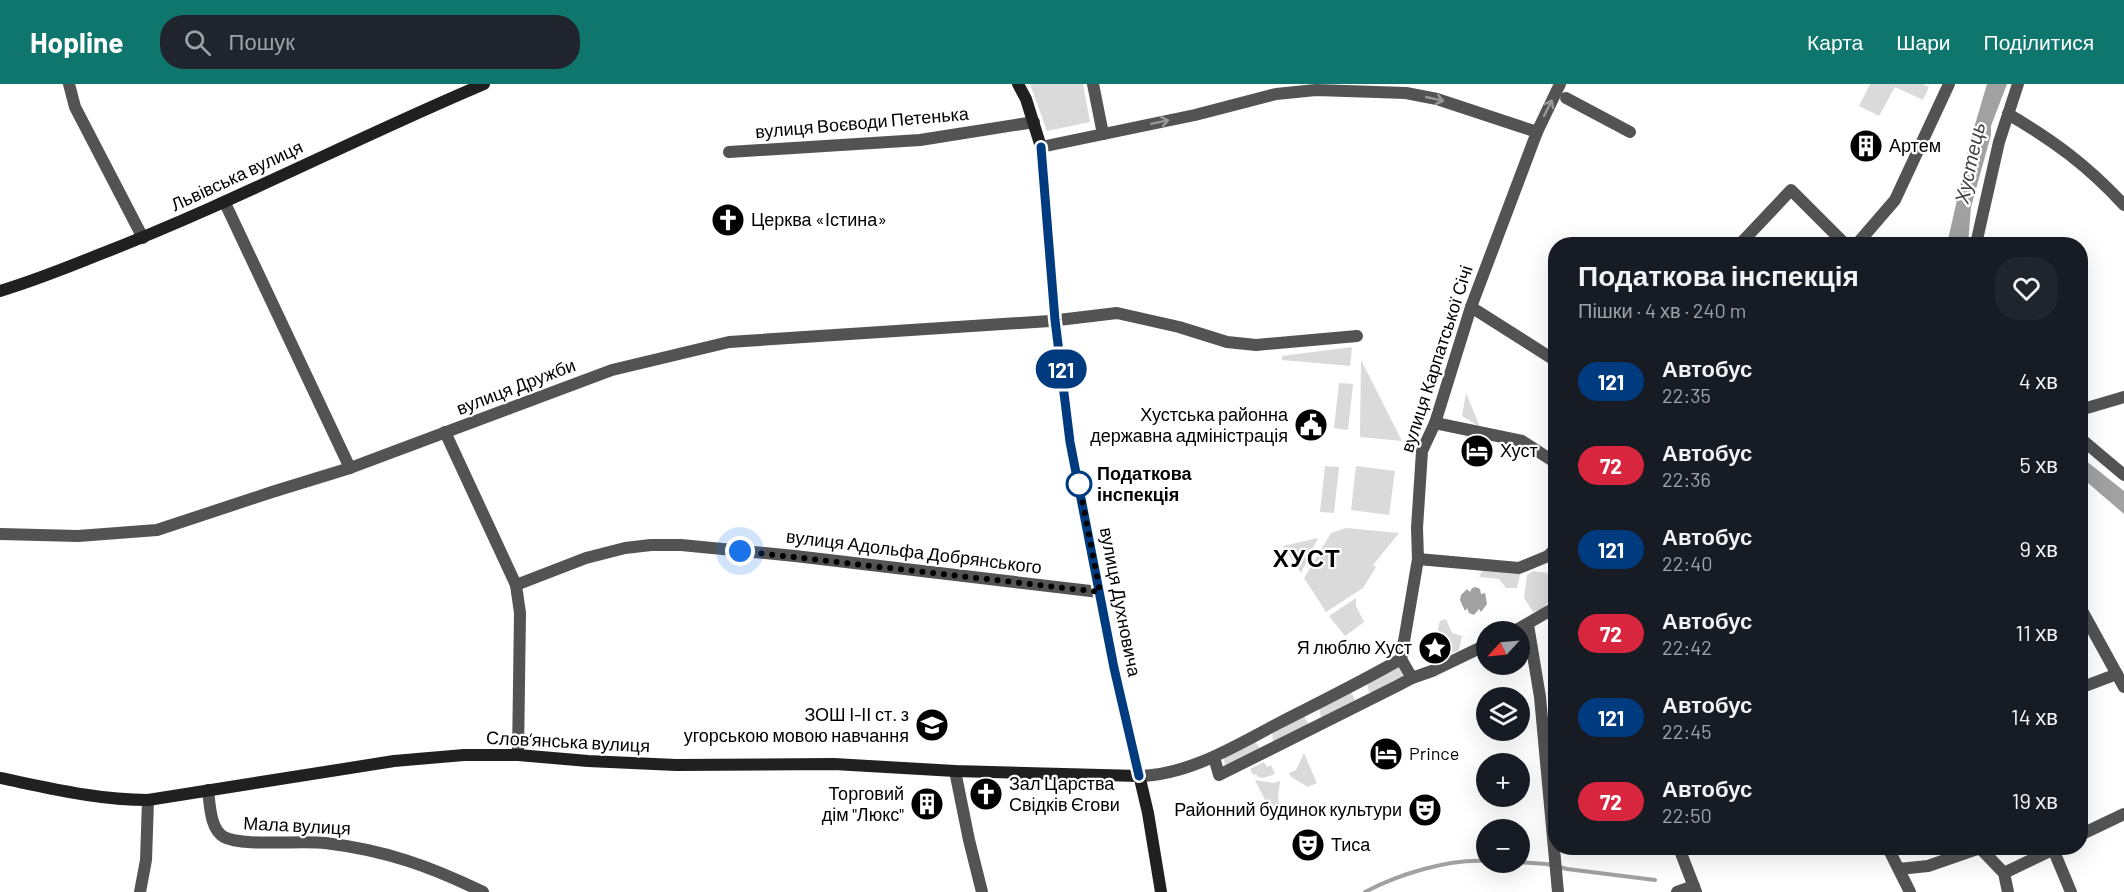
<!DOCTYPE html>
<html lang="uk">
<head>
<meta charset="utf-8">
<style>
	:root { --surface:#171b24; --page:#20242c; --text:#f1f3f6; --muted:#9ea1a6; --accent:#0f766e }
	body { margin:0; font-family:Barlow,sans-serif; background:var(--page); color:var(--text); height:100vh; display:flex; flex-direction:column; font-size:22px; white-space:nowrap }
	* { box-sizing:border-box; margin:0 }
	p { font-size:20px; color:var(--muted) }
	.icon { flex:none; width:33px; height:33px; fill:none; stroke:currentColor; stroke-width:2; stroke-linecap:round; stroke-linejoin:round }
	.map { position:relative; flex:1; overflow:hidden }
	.panel { position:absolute; left:1548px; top:153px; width:540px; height:618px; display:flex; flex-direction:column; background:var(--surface); border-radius:24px; box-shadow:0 6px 24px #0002 }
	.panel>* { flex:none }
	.badge { padding:0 12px; border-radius:20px; font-size:21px; line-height:39px }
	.needle { width:39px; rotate:244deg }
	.fabs { position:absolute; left:1476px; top:537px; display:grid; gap:12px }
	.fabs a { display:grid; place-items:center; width:54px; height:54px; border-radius:50%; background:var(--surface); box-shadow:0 6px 24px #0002; font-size:30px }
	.you { position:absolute; width:30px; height:30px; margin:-15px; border:4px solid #fff; border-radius:50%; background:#1a73e8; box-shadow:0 0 0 9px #1a73e833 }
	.map>.badge { position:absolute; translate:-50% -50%; box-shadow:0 0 0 3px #fff }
	.round { display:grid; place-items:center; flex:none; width:63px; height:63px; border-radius:24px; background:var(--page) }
	.overview { display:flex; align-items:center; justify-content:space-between; height:102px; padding:0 30px }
	h1 { font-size:28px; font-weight:700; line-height:45px }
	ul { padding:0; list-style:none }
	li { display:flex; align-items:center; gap:18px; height:84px; padding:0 30px }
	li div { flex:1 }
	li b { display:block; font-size:22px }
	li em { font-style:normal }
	li .badge { min-width:66px; font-weight:700; text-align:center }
	header { display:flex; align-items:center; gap:36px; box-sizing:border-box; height:84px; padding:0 30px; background:var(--accent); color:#fff }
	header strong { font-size:28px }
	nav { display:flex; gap:33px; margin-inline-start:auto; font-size:21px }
	.search { width:420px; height:54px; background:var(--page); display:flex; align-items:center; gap:15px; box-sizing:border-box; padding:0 21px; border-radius:24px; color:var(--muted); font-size:22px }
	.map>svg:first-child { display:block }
	.green { fill:#dadada }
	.water { fill:#a1a1a1 }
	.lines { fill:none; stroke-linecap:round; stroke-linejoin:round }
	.stream { stroke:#a1a1a1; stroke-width:4 }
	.street { stroke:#535353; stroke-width:12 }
	.secondary { stroke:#202020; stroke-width:12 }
	.oneway { stroke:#989898 }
	.line-casing { stroke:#fff; stroke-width:14 }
	.line { stroke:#003b80; stroke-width:9 }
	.walk { stroke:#000; stroke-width:6; stroke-dasharray:0 10.8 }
	.stop-dot { fill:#fff; stroke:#003b80; stroke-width:3 }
	.labels { text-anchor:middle; stroke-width:4.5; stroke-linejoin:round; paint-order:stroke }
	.street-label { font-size:18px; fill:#000; stroke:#fff }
	.poi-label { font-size:18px; fill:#000; stroke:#fff; text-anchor:start }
	.stop-label { font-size:18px; font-weight:bold; fill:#000; stroke:#fff; text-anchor:start }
	.water-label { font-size:20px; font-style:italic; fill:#424242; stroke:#fff }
	.district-label { font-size:24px; font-weight:bold; letter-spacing:1.5px; fill:#000; stroke:#fff }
</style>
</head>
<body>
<header>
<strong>Hopline</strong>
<div class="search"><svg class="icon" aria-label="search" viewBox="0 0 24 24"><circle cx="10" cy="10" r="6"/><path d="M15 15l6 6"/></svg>Пошук</div>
<nav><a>Карта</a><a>Шари</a><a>Поділитися</a></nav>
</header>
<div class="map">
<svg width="2124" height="808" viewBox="0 0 2124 808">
	<rect width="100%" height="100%" fill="#fff"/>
	<g class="green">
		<polygon points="1030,0 1083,0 1090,38 1047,47"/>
		<polygon points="1870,0 1923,0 1929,3 1923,16 1895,3 1879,32 1859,22"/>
		<polygon points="1352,263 1350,282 1282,276 1282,272"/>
		<polygon points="1361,276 1402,357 1360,353"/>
		<polygon points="1339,299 1353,300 1348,346 1334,344"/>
		<polygon points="1466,309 1480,343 1462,332"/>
		<polygon points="1325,382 1339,383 1334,429 1320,428"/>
		<polygon points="1356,382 1395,387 1389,431 1351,426"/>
		<polygon points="1346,444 1399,449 1373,481 1376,483 1363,504 1326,528 1304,494 1331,449"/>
		<polygon points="1318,454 1301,489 1283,462"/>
		<polygon points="1484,484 1521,487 1517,504 1506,504 1499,495 1479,493"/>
		<path d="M1533,487L1547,489L1553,500C1551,514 1548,525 1533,528L1524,514L1527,491Z"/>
		<polygon points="1356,514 1356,522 1364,538 1345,552 1329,532"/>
		<path d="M1446,535L1452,549L1462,552L1459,566L1446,572C1432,562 1436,552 1440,537Z"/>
		<polygon points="1399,583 1403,590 1402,594 1373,608 1369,608 1367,600"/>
		<polygon points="1351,608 1355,615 1354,619 1325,633 1321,633 1319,624"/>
		<polygon points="1304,632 1308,639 1306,643 1277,657 1273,657 1272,648"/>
		<polygon points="1255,657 1259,663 1258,667 1229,682 1225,681 1223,673"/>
		<polygon points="1304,669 1317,699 1308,703 1291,693 1289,689 1296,686"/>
		<polygon points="1264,678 1267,683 1271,681 1275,690 1263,694 1258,693 1256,690 1253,691 1250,685"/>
		<polygon points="1255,696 1273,699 1280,697 1278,714 1280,721 1270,726"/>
	</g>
	<g class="water">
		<polygon points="1987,0 2007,0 1991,42 1991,51 1971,123 1968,160 1947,160 1971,54"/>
		<polygon points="2080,372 2124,407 2124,430 2081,393"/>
		<polygon points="1476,503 1480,505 1481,510 1485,509 1487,520 1481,528 1479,525 1474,531 1469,529 1467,524 1465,527 1460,516 1461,511 1467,505 1470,508 1472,504"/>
	</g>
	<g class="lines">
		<g class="stream">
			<polyline points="1514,778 1547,780 1567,785 1655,796"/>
			<path d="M1365,808C1399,790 1448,775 1486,777"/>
		</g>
		<g class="street">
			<polyline points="69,0 75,23 143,154"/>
			<polyline points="1093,0 1103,50"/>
			<polyline points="1566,14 1630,48"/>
			<path d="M2008,30C2053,56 2088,82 2124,121"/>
			<polyline points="1041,63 1195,31 1276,10 1316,6 1406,9 1437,15 1537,48"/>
			<polyline points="729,68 920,56 1034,38"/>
			<polyline points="225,119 350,384"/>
			<polyline points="1740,160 1791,106 1845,160"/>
			<polyline points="1857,160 1895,116 1949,0"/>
			<polyline points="1976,160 1999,58 2018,0"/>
			<polyline points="1471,223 1556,277"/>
			<polyline points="2080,326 2124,313"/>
			<polyline points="1435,339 1522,357 1556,379"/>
			<polyline points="445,348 516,501 520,529 518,671"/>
			<polyline points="2080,354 2124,391"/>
			<polyline points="0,450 78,452 157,446 272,408 350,384 612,286 729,258 1050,237 1117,229 1179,243 1227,258 1256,261 1357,252"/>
			<polyline points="1418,475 1519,484 1548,472 1556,464"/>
			<polyline points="516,501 586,474 625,464 651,461 681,461 795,472 1099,508"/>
			<polyline points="2080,523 2124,603"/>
			<polyline points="1528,541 1540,613 1558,808"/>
			<polyline points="1513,548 1556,523"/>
			<polyline points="1412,594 1432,587 1486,561"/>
			<polyline points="2080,604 2117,590"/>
			<polyline points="1214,673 1219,691 1397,602 1412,594 1401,575"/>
			<polyline points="955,687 969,756 982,808"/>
			<path d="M1139,692C1189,691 1235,662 1279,639C1320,618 1361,598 1401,575L1418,475L1417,444L1422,367L1435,339L1471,223L1537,48L1560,0"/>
			<path d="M208,706C210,721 210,745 224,753C242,763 301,756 325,759C384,766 430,782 483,808"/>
			<polyline points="2080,751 2124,730"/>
			<polyline points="1679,764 1696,808"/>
			<polyline points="1888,764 1910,808"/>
			<polyline points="2053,765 2071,808"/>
			<polyline points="1899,785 1928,782 1980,764 2004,789 2008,808"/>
			<polyline points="2004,789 2056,764"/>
			<polyline points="140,808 146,776 148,716"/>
			<polyline points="1677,808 1694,802"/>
		</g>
		<g class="secondary">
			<polyline points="1018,0 1026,15 1041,63 1055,236 1070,358 1114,584 1148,729 1161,808"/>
			<path d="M0,207C33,197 66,184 98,171C230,120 354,55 484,0"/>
			<path d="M0,694C49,704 98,716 148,716L394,677L464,671H518L588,677L676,681L834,680L955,687L1139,692"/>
		</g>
	</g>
	<defs><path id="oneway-shaft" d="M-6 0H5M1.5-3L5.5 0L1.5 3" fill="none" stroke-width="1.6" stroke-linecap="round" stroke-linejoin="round" transform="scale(1.5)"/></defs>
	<g class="oneway">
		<use href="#oneway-shaft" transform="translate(1435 15) rotate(13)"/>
		<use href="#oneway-shaft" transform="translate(1548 24) rotate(-64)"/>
		<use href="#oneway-shaft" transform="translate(1160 38) rotate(-12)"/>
	</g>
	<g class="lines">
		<g class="line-casing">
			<polyline id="line" points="1041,63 1055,236 1070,358 1114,584 1139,692"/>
		</g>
		<use href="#line" class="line"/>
		<polyline class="walk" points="740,467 1100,508 1079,400"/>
	</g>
	<defs>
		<g id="building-disc" transform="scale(1.725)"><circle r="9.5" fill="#000" stroke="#fff"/><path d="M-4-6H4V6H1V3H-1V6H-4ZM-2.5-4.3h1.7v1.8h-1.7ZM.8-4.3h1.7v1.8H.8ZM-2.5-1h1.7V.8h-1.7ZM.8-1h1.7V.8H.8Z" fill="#fff"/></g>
		<g id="church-disc" transform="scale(1.725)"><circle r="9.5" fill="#000" stroke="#fff"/><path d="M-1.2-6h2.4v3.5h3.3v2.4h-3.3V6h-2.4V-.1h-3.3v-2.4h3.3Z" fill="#fff"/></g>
		<g id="civic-disc" transform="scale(1.725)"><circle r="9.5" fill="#000" stroke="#fff"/><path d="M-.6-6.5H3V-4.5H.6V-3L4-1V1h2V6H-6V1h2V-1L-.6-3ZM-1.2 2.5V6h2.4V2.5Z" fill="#fff"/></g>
		<g id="hotel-disc" transform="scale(1.725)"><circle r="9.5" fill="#000" stroke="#fff"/><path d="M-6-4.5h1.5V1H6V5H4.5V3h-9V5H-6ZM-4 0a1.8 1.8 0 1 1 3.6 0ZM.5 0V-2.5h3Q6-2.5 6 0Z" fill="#fff"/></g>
		<g id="sight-disc" transform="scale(1.725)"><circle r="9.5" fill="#000" stroke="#fff"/><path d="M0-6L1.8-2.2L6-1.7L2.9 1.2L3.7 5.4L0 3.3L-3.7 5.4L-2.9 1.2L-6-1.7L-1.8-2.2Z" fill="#fff"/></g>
		<g id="school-disc" transform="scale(1.725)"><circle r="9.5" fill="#000" stroke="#fff"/><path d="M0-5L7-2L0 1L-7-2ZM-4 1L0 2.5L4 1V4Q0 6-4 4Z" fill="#fff"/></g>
		<g id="theatre-disc" transform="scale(1.725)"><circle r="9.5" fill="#000" stroke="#fff"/><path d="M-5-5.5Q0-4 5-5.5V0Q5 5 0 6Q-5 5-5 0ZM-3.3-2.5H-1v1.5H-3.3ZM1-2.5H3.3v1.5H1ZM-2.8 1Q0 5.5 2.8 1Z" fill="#fff"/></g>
	</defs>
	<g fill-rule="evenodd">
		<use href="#building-disc" x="1866" y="62"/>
		<use href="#church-disc" x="728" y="136"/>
		<use href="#civic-disc" x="1311" y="341"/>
		<use href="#hotel-disc" x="1477" y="367"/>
		<use href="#sight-disc" x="1435" y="564"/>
		<use href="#school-disc" x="932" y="641"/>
		<use href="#hotel-disc" x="1386" y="670"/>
		<use href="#church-disc" x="986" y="710"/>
		<use href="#building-disc" x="927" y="720"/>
		<use href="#theatre-disc" x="1425" y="726"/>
		<use href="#theatre-disc" x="1308" y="761"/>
	</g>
	<circle class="stop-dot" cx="1079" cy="400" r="12"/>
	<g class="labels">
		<g class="street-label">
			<text transform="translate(862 39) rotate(-5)" y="6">вулиця Воєводи Петенька</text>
			<text transform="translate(237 92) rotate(-25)" y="6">Львівська вулиця</text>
			<text transform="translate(1437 275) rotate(-72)" y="6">вулиця Карпатської Січі</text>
			<text transform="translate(516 303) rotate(-21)" y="6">вулиця Дружби</text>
			<text transform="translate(914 468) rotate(7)" y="6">вулиця Адольфа Добрянського</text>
			<text transform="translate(1120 518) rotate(79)" y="6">вулиця Духновича</text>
			<text transform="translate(568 658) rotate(3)" y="6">Словʼянська вулиця</text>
			<text transform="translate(297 742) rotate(3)" y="6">Мала вулиця</text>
		</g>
		<g class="poi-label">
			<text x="1889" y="68">Артем</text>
			<text x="751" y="142">Церква «Істина»</text>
			<text x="1288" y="337" text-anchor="end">Хустська районна<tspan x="1288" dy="21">державна адміністрація</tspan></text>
			<text x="1500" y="373">Хуст</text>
			<text x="1412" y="570" text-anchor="end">Я люблю Хуст</text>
			<text x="909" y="637" text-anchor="end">ЗОШ І-ІІ ст. з<tspan x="909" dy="21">угорською мовою навчання</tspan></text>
			<text x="1409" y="676">Prince</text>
			<text x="1009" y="706">Зал Царства<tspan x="1009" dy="21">Свідків Єгови</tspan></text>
			<text x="904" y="716" text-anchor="end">Торговий<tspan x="904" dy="21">дім "Люкс"</tspan></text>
			<text x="1402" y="732" text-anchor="end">Районний будинок культури</text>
			<text x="1331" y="767">Тиса</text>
		</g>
		<g class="stop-label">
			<text x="1097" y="396">Податкова<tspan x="1097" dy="21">інспекція</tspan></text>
		</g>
		<g class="water-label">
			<text transform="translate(1970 79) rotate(-78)" y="7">Хустець</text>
		</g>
		<g class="district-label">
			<text x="1307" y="483">ХУСТ</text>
		</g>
	</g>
</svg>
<div class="fabs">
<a><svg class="needle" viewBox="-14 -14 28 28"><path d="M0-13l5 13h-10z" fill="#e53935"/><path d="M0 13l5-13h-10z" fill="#9ea1a6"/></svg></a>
<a><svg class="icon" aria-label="layers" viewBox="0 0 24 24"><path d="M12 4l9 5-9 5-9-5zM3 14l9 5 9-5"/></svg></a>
<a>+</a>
<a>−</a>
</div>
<div class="you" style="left:740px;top:467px"></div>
<b class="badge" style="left:1061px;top:285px;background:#003b80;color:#fff">121</b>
<section class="panel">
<div class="overview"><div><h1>Податкова інспекція</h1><p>Пішки · 4 хв · 240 m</p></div><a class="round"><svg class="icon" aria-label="heart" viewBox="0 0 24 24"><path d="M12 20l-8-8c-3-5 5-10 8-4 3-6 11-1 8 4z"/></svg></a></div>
<ul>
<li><span class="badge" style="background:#003b80;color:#fff">121</span><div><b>Автобус</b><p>22:35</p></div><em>4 хв</em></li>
<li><span class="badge" style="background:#d7263d;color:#fff">72</span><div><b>Автобус</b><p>22:36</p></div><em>5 хв</em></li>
<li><span class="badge" style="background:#003b80;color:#fff">121</span><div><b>Автобус</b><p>22:40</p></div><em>9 хв</em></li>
<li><span class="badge" style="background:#d7263d;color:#fff">72</span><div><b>Автобус</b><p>22:42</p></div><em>11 хв</em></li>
<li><span class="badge" style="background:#003b80;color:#fff">121</span><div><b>Автобус</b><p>22:45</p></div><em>14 хв</em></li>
<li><span class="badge" style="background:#d7263d;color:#fff">72</span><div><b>Автобус</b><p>22:50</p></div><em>19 хв</em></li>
</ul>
</section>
</div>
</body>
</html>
